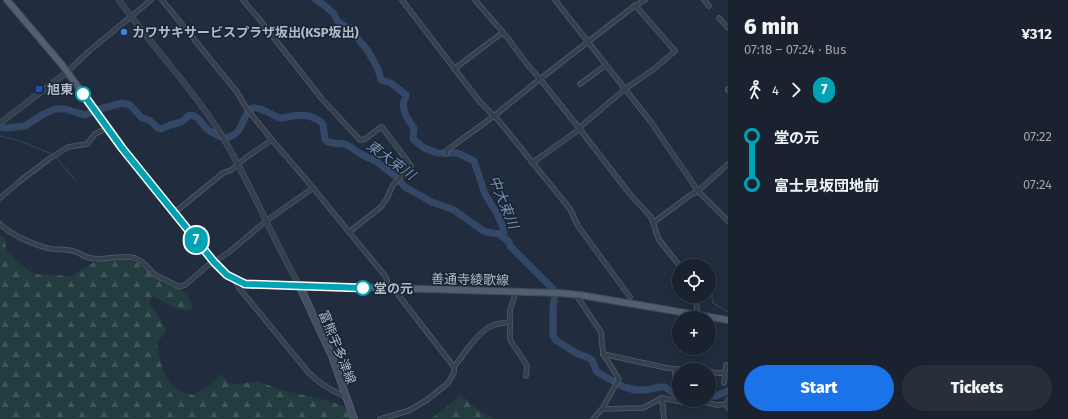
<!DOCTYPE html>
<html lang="en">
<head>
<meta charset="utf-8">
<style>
	:root { --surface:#19222e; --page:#262f3a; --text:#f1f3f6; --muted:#9fa4aa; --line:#373f4a; --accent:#1a73e8 }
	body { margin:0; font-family:"Fira Sans","Noto Sans JP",sans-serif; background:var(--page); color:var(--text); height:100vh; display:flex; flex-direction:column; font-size:15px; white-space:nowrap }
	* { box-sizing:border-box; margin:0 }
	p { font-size:13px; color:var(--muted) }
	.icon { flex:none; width:22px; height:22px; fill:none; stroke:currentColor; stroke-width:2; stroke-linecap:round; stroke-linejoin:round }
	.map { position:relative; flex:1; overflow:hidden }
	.sheet { display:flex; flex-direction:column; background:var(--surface); width:340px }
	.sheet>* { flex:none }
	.badge { padding:0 8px; border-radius:13px; font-size:14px; line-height:26px }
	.controls { position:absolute; left:672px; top:259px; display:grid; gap:8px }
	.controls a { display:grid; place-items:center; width:44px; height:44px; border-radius:50%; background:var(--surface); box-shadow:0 2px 10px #0003,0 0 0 1px var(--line); font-size:20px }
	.map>.badge { position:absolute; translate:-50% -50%; box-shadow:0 0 0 2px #fff }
	.legs { display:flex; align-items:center; gap:6px; height:44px; padding:0 16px; font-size:13px }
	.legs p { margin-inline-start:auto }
	.summary { display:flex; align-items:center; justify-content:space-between; height:68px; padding:0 16px }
	h1 { font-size:22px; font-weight:800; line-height:30px }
	.button { display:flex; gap:8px; margin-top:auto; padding:8px 16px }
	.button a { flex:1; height:46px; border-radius:24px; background:var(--accent); color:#fff; font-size:16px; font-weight:800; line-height:46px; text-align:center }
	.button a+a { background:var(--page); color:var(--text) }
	ul { padding:0 16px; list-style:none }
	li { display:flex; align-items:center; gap:14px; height:48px; font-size:15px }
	li i { display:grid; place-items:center; width:6px; height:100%; margin:0 5px; background:currentColor }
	li i::after { content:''; width:10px; height:10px; margin:-5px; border:3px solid; border-radius:50%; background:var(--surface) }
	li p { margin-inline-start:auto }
	li:first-child i { background:linear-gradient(#0000 50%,currentColor 0) }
	li:last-child i { background:linear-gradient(currentColor 50%,#0000 0) }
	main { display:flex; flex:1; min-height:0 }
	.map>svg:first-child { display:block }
	.forest { fill:url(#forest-firs) }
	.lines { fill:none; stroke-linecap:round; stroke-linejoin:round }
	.stream { stroke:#334867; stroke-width:1 }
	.river { stroke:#334867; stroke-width:7 }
	.minor-casing { stroke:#535d6c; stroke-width:5.5 }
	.tertiary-casing { stroke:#535d6c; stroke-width:6 }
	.secondary-casing { stroke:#535d6c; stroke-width:8 }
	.primary-casing { stroke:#3e4857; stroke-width:8 }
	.minor { stroke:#353f4e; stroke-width:4 }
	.tertiary { stroke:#353f4e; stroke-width:5 }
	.secondary { stroke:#434e62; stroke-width:6 }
	.primary { stroke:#535e6e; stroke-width:6 }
	.line-1-casing { stroke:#fff; stroke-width:9 }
	.line-1 { stroke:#00a3b4; stroke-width:6 }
	.shop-dot { fill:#3f7fe0; stroke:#1a2433; stroke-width:1.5 }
	.transit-dot { fill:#1a4fb4; stroke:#1a2433; stroke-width:1.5 }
	.stop-1-dot { fill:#fff; stroke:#00a3b4; stroke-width:2 }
	.labels { text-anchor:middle; stroke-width:3; stroke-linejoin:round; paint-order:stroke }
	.poi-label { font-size:13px; font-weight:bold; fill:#b1baca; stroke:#1a2433; text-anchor:start }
	.street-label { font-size:13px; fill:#b1baca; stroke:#1a2433 }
	.stop-label { font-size:13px; font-weight:bold; fill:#b1baca; stroke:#1a2433; text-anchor:start }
	.water-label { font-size:14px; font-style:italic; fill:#7690b4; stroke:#1a2433 }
</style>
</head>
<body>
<main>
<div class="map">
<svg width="728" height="419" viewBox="0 0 728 419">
	<defs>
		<pattern id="forest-firs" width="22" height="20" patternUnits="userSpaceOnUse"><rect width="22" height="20" fill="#233c3f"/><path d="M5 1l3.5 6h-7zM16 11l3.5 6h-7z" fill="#415659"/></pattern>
	</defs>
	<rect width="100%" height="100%" fill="#212d3e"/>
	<g class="forest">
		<path d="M0,235L4,238L7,251L22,265L34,274L71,276L94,262L120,258L138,263L158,278L187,293L193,308L188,311L174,308L153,296L149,303L158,315L166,331L157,343C159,357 164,382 177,389C182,392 188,393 193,395L209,386L221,374L229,383L240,384L257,381L281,390L326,400L344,406L350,419H0Z"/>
		<polygon points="461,395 477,409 494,419 431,419"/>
	</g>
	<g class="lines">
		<g class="stream">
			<polyline points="473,0 483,11"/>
			<polyline points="492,23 501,33"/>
			<polyline points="507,40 525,65"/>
			<polyline points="0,136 20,141 54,155"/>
			<polyline points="56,157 75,180"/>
			<polyline points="614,171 623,183"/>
			<polyline points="650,214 655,219"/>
			<polyline points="656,222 658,232"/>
			<polyline points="660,237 668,247"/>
			<polyline points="672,253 679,261"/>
			<polyline points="709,291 711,292 713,303 728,312"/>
		</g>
		<g class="river">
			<path d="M316,0L324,5L334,14L338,22L349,28L368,51L378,69L381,80L391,83L406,95C406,98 405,99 404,101C401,111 409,121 414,128L413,139L424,148L438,153H457L462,155L474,161L485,194L497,214L503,227L504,237"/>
			<path d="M0,127L6,128L25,126L42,115L55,109H65L85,115L100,109L122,103L130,105L142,118L149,120L158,128L161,129L170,125L181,122L190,115C200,116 200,123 207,129C212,133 219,136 224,138C246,135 241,114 252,108C265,107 270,116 281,118C285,118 289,116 293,116C304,114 315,116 323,124L325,139L328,142L333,143L345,144L352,148L359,153L377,162L395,176L405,187L432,202L454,210L482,230L487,232L499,234L509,242L510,246L553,289L555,293L553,309V336L557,341L578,354L587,357L592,360L597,372L624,387L635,390H646L660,387H665L677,396L679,395"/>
			<polyline points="709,396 716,396 728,391"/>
		</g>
		<g class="minor-casing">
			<g id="minor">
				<polyline points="162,0 237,92 247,109 272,140 304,177 386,277 389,288"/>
				<polyline points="243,0 259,19 322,99 360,140 365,139 381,127 382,127 411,166 393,185 386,200 381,207 349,232"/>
				<polyline points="402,0 480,102 499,121 570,209 578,226 630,297"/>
				<polyline points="475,0 507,37 526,63 540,79 633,7 645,0"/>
				<polyline points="555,0 651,122 698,191 728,221"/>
				<polyline points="704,0 709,6"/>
				<polyline points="719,18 728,28"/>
				<polyline points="454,69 502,33"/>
				<polyline points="67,72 88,52 151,0"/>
				<polyline points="580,84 606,65"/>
				<polyline points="728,89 728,90"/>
				<polyline points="579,128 625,89 654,69 675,51 635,5"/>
				<polyline points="446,154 447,150 450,148 494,116 540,79 579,128 629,193 651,217 659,240 680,266"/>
				<polyline points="532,163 580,129"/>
				<polyline points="0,198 20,181 49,159 68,147 87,144 95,134 107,128"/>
				<polyline points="174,213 223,173 231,170 248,156 272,140"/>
				<polyline points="654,222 689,196 698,191 728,164"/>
				<path d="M0,224C11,235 36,246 52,249C59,250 66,249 73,251C79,252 84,257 90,258C105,261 120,254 135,258C144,261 148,268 154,274C161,279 171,281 178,287L185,285L213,261"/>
				<polyline points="214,262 228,253 266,221 313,188"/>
				<path d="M234,279L239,288L309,373C320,384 332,391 346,397"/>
				<polyline points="516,292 510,310 510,340 525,362 527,366 526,376"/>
				<polyline points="576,295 601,332 603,354 619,379 602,409 593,419"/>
				<polyline points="695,296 698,315"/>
				<polyline points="603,354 667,368 687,370"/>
				<path d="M454,367C464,354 479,330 494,325C499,323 505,323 510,322"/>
				<polyline points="675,369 675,380 679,380"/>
				<polyline points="709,372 728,374"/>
				<polyline points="709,383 710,383 711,372"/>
				<polyline points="724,383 726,365"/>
				<polyline points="662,398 664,419"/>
				<polyline points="728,400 728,408"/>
				<polyline points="602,409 643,408 662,398 682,402 697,400 717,405 727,404"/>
				<polyline points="380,419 408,411 427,400 448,383 454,373 454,367 393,288"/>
			</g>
		</g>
		<g class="tertiary-casing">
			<g id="tertiary">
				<path d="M119,0C150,44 188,83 217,128C249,178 270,234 299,285"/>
				<polyline points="0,123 67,72"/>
			</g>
		</g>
		<g class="secondary-casing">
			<polyline id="secondary" points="299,285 332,356 354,419"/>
		</g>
		<g class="primary-casing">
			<path id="primary" d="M7,0L63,66L122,148L215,264C226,276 238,283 254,284L560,293L580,295L728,320"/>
		</g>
		<use href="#minor" class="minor"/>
		<use href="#tertiary" class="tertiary"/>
		<use href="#secondary" class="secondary"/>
		<use href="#primary" class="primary"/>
	</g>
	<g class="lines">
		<g class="line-1-casing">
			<polyline id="line-1" points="83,94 122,148 214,262 227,275 245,284 363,288"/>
		</g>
		<use href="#line-1" class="line-1"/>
	</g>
	<circle class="shop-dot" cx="124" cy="32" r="4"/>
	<rect class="transit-dot" x="35" y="85" width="8" height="8" rx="2"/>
	<g class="stop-1-dot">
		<circle cx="83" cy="94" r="7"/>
		<circle cx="363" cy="288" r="7"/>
	</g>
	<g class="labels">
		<g class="poi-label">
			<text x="132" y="37">カワサキサービスプラザ坂出(KSP坂出)</text>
			<text x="47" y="94">旭東</text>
		</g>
		<g class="street-label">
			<text transform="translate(470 279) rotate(1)" y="5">善通寺綾歌線</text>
			<text transform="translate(338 347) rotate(68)" y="5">富熊宇多津線</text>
		</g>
		<g class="stop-label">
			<text x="374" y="293">堂の元</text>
		</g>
		<g class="water-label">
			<text transform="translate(391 160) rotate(36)" y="5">東大束川</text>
			<text transform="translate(504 202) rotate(68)" y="5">中大束川</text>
		</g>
	</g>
</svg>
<div class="controls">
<a><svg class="icon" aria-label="locate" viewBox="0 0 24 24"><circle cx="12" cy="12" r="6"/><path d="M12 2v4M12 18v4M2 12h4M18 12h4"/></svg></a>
<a>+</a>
<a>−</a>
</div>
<b class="badge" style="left:196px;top:240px;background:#00a3b4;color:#fff">7</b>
</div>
<section class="sheet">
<div class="summary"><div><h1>6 min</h1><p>07:18 – 07:24 · Bus</p></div><b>¥312</b></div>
<div class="legs"><svg class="icon" aria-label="walk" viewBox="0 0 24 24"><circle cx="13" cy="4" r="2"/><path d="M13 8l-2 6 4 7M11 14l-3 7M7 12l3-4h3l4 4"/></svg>4<svg class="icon" aria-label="forward" viewBox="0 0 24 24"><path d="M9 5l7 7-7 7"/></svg><b class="badge" style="background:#00a3b4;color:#fff">7</b></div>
<ul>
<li><i style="color:#00a3b4"></i><b>堂の元</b><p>07:22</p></li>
<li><i style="color:#00a3b4"></i><b>富士見坂団地前</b><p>07:24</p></li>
</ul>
<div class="button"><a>Start</a><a>Tickets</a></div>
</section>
</main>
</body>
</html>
